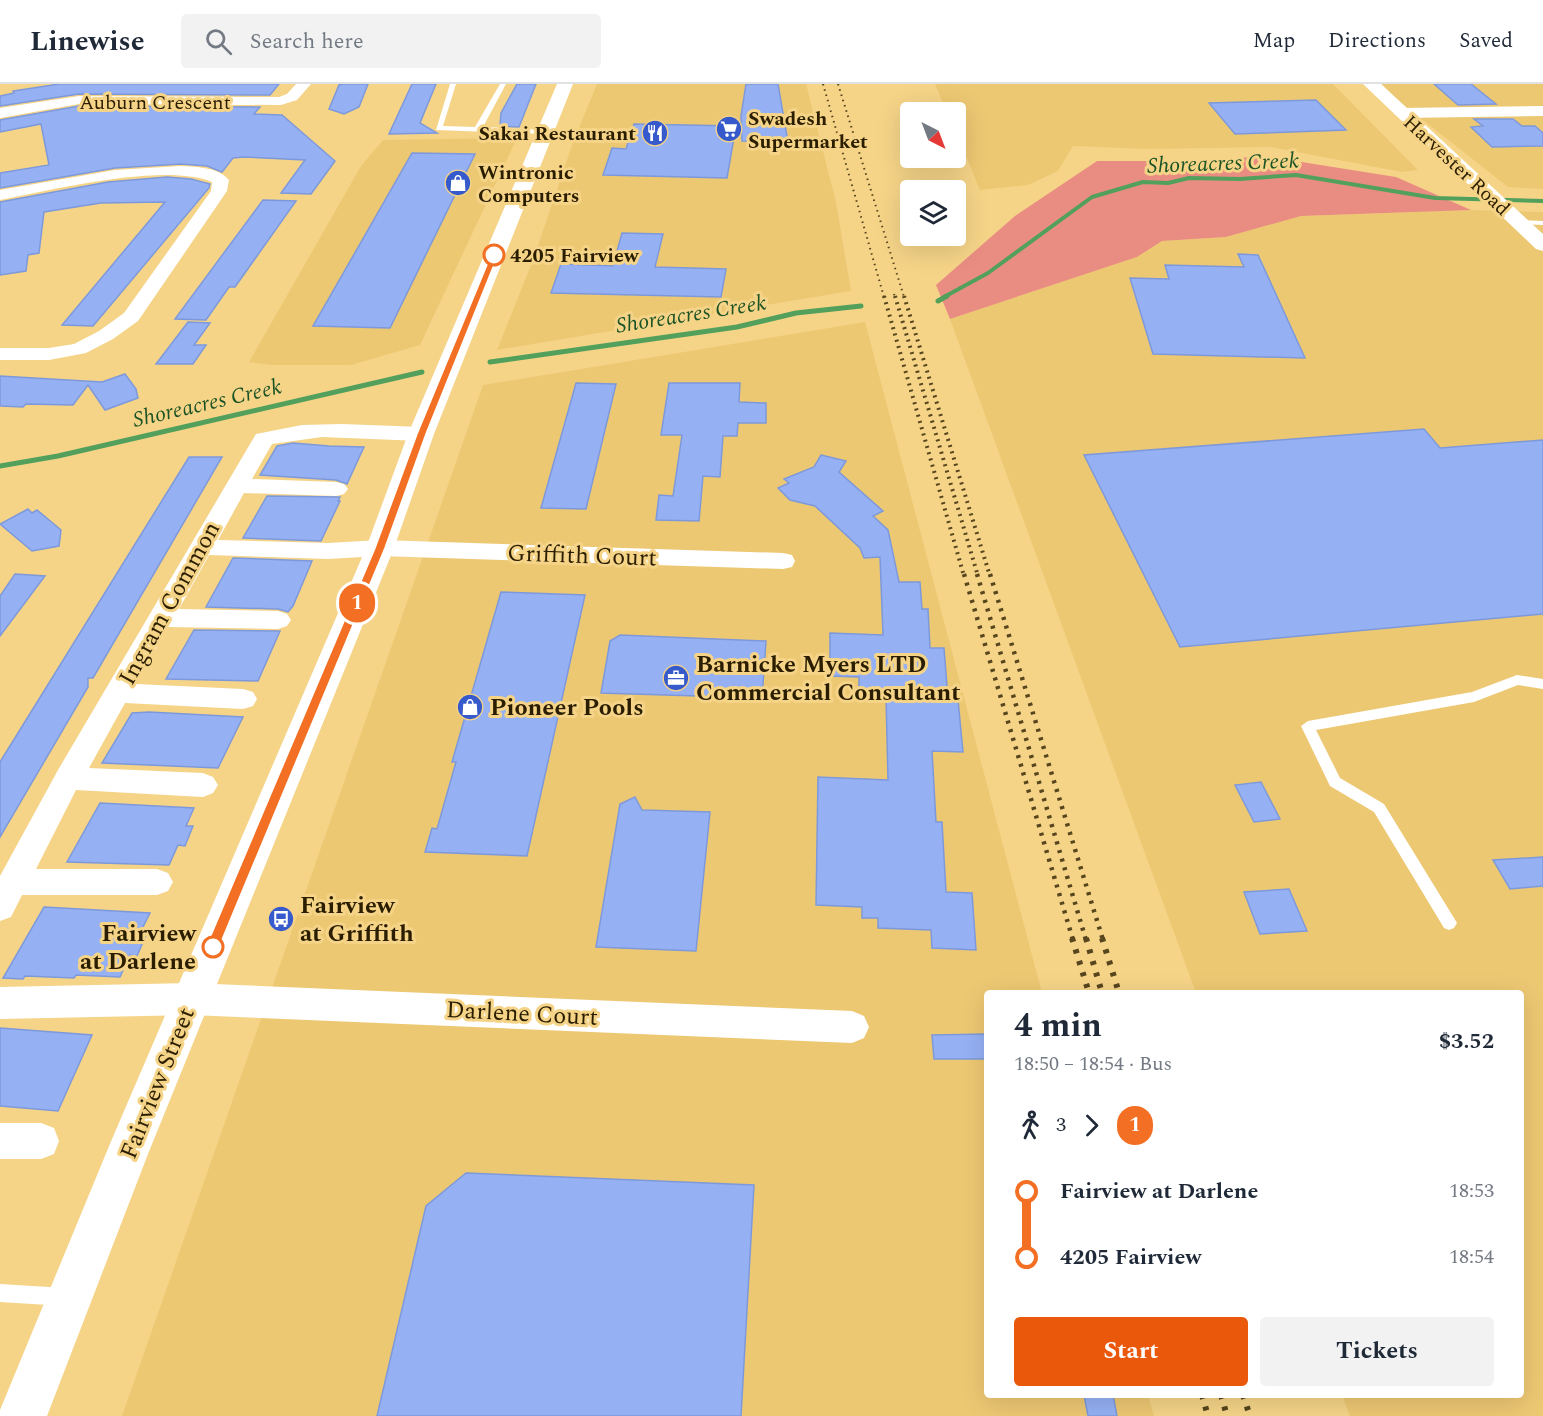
<!DOCTYPE html>
<html lang="en">
<head>
<meta charset="utf-8">
<style>
	:root { --surface:#fff; --page:#f2f2f3; --text:#1f2937; --muted:#747a83; --line:#e0e1e3; --accent:#ea580c }
	body { margin:0; font-family:Spectral,serif; background:var(--page); color:var(--text); height:100vh; display:flex; flex-direction:column; font-size:22px; white-space:nowrap }
	* { box-sizing:border-box; margin:0 }
	p { font-size:20px; color:var(--muted) }
	.icon { flex:none; width:33px; height:33px; fill:none; stroke:currentColor; stroke-width:2; stroke-linecap:round; stroke-linejoin:round }
	.map { position:relative; flex:1; overflow:hidden }
	.side { position:absolute; left:984px; top:906px; width:540px; height:408px; display:flex; flex-direction:column; background:var(--surface); border-radius:6px; box-shadow:0 6px 24px #0002 }
	.side>* { flex:none }
	.badge { padding:0 12px; border-radius:20px; font-size:21px; line-height:39px }
	.needle { width:39px; rotate:138deg }
	.fabs { position:absolute; left:900px; top:18px; display:grid; gap:12px }
	.fabs a { display:grid; place-items:center; width:66px; height:66px; border-radius:6px; background:var(--surface); box-shadow:0 6px 24px #0002; font-size:30px }
	.map>.badge { position:absolute; translate:-50% -50%; box-shadow:0 0 0 3px #fff }
	.legs { display:flex; align-items:center; gap:9px; height:66px; padding:0 30px; font-size:20px }
	.legs p { margin-inline-start:auto }
	.summary { display:flex; align-items:center; justify-content:space-between; height:102px; padding:0 30px }
	h1 { font-size:33px; font-weight:700; line-height:45px }
	.action { display:flex; gap:12px; margin-top:auto; padding:12px 30px }
	.action a { flex:1; height:69px; border-radius:6px; background:var(--accent); color:#fff; font-size:24px; font-weight:700; line-height:69px; text-align:center }
	.action a+a { background:var(--page); color:var(--text) }
	ul { padding:0 30px; list-style:none }
	li { display:flex; align-items:center; gap:21px; height:66px; font-size:22px }
	li i { display:grid; place-items:center; width:9px; height:100%; margin:0 8px; background:currentColor }
	li i::after { content:''; width:15px; height:15px; margin:-8px; border:4px solid; border-radius:50%; background:var(--surface) }
	li p { margin-inline-start:auto }
	li:first-child i { background:linear-gradient(#0000 50%,currentColor 0) }
	li:last-child i { background:linear-gradient(currentColor 50%,#0000 0) }
	header { display:flex; align-items:center; gap:36px; box-sizing:border-box; height:84px; padding:0 30px; background:var(--surface); border-bottom:2px solid var(--line) }
	header strong { font-size:28px }
	nav { display:flex; gap:33px; margin-inline-start:auto; font-size:21px }
	.search { width:420px; height:54px; background:var(--page); display:flex; align-items:center; gap:15px; box-sizing:border-box; padding:0 21px; border-radius:6px; color:var(--muted); font-size:22px }
	.map>svg:first-child { display:block }
	.built { fill:#edc873 }
	.green { fill:#e98d83 }
	.lines { fill:none; stroke-linecap:round; stroke-linejoin:round }
	.stream-far1 { stroke:#52a05c; stroke-width:4 }
	.stream { stroke:#52a05c; stroke-width:5 }
	.building { fill:#95b1f4; stroke:#7e99da; stroke-width:1.5 }
	.service { fill:#fff; fill-rule:evenodd }
	.minor { fill:#fff; fill-rule:evenodd }
	.secondary { fill:#fff; fill-rule:evenodd }
	.rail-far3 { stroke:#56451d; stroke-width:2; stroke-dasharray:1.5 4; stroke-linecap:butt }
	.rail-far2 { stroke:#56451d; stroke-width:4; stroke-dasharray:2 4.5; stroke-linecap:butt }
	.rail-far1 { stroke:#56451d; stroke-width:4.5; stroke-dasharray:3 6; stroke-linecap:butt }
	.rail { stroke:#56451d; stroke-width:6; stroke-dasharray:4 8; stroke-linecap:butt }
	.line-1 { fill:#f26f23; stroke:#fff; stroke-width:1.5 }
	.stop-1-dot { fill:#fff; stroke:#f26f23; stroke-width:3 }
	.labels { text-anchor:middle; stroke-width:6; stroke-linejoin:round; paint-order:stroke }
	.far-street-label { font-size:20px; fill:#2b1e00; stroke:#f5d488 }
	.far-poi-label { font-size:20px; font-weight:bold; fill:#2b1e00; stroke:#f5d488; text-anchor:start }
	.far-stop-label { font-size:20px; font-weight:bold; fill:#2b1e00; stroke:#f5d488; text-anchor:start }
	.far-water-label { font-size:22px; font-style:italic; fill:#1c5325; stroke:#f5d488 }
	.street-label { font-size:24px; fill:#2b1e00; stroke:#f5d488 }
	.poi-label { font-size:24px; font-weight:bold; fill:#2b1e00; stroke:#f5d488; text-anchor:start }
	.stop-label { font-size:24px; font-weight:bold; fill:#2b1e00; stroke:#f5d488; text-anchor:end }
</style>
</head>
<body>
<header>
<strong>Linewise</strong>
<div class="search"><svg class="icon" aria-label="search" viewBox="0 0 24 24"><circle cx="10" cy="10" r="6"/><path d="M15 15l6 6"/></svg>Search here</div>
<nav><a>Map</a><a>Directions</a><a>Saved</a></nav>
</header>
<div class="map">
<svg width="1543" height="1332" viewBox="0 0 1543 1332">
	<rect width="100%" height="100%" fill="#f5d488"/>
	<g class="built">
		<polygon points="597,0 806,0 836,118 851,207 497,266 533,176 572,61"/>
		<polygon points="935,0 1333,0 1418,86 1402,88 1270,63 1147,65 1073,62 1058,87 1028,101 980,106 956,48 956,28 947,28"/>
		<polygon points="1382,0 1543,0 1543,105 1508,103 1396,15"/>
		<polygon points="517,54 420,261 351,281 272,281 249,278 361,82 383,56"/>
		<polygon points="1471,126 1543,128 1543,1332 1350,1332 1342,1311 1521,1311 1521,909 1196,909 950,235 1137,173 1162,157 1226,153 1301,132"/>
		<polygon points="865,238 1042,909 987,909 987,1311 1148,1311 1154,1332 122,1332 483,301"/>
	</g>
	<polygon class="green" points="1263,72 1396,93 1471,126 1301,132 1226,153 1162,157 1137,173 950,235 936,201 1015,132 1097,77 1203,77"/>
	<g class="lines">
		<polyline class="stream-far1" points="944,213 988,189 1092,113 1143,98 1168,99 1189,94 1240,95 1296,91 1435,114 1543,117"/>
		<g class="stream">
			<polyline points="938,217 947,212"/>
			<polyline points="490,278 737,243 796,229 861,222"/>
			<polyline points="0,382 58,372 422,288"/>
		</g>
	</g>
	<g class="building">
		<polygon points="59,0 279,0 270,11 79,10 0,22 0,12 14,9 13,7"/>
		<polygon points="343,0 368,0 359,23 344,30 329,25 339,1"/>
		<polygon points="412,0 436,0 420,39 437,49 389,50"/>
		<polygon points="517,0 536,0 519,43 500,42 501,29"/>
		<polygon points="746,0 778,0 788,58 742,57 741,32"/>
		<polygon points="1434,0 1471,0 1496,20 1458,21"/>
		<polygon points="1316,16 1346,46 1235,50 1209,19"/>
		<polygon points="79,22 260,23 254,30 282,31 335,77 311,110 281,109 305,76 244,73 233,74 222,88 207,82 181,80 115,84 0,104 0,89 49,81 41,40 0,48 0,36"/>
		<polygon points="1474,35 1513,35 1522,42 1535,42 1543,49 1543,62 1492,63 1471,43 1483,42"/>
		<polygon points="634,40 736,42 727,94 603,91 612,64 626,65"/>
		<polygon points="412,69 475,70 390,244 313,242"/>
		<polygon points="167,93 191,95 210,100 209,104 93,242 62,241 165,118 101,119 44,128 39,169 28,171 26,187 0,191 0,118 108,98"/>
		<polygon points="263,116 296,117 235,203 229,203 206,236 175,235"/>
		<polygon points="622,149 663,150 655,183 726,185 721,213 551,209 561,180 613,182"/>
		<polygon points="1238,170 1258,171 1305,274 1153,270 1130,194 1169,195 1165,181 1244,183"/>
		<polygon points="188,238 210,239 194,261 206,261 193,280 156,280"/>
		<polygon points="125,290 136,305 138,314 105,326 88,301 73,321 26,320 23,323 0,322 0,292 102,298"/>
		<polygon points="576,299 616,300 586,425 541,424"/>
		<polygon points="669,299 740,299 739,318 766,319 766,339 738,339 737,352 723,352 720,393 703,392 699,437 656,436 659,411 673,412 682,351 661,351"/>
		<polygon points="1424,345 1440,364 1543,356 1543,530 1180,563 1084,371"/>
		<polygon points="293,359 329,362 364,363 347,400 336,396 260,391 277,362"/>
		<polygon points="821,371 846,377 839,388 883,427 873,432 888,446 899,498 920,498 922,525 928,525 930,564 944,564 948,615 958,616 963,668 932,667 936,738 942,738 946,808 972,809 976,866 932,864 931,846 878,844 878,834 862,834 862,823 816,821 818,693 888,696 886,613 859,612 859,593 830,592 830,549 883,551 880,473 864,474 860,464 815,422 790,416 778,404 789,399 784,395 814,383"/>
		<polygon points="189,373 222,373 93,594 88,594 88,603 0,753 0,678"/>
		<polygon points="267,412 340,413 338,417 340,417 321,457 243,454"/>
		<polygon points="28,425 32,429 37,426 61,446 59,462 32,467 0,440"/>
		<polygon points="233,474 312,477 293,522 288,528 278,525 206,523"/>
		<polygon points="15,490 45,492 0,552 0,512"/>
		<polygon points="501,508 585,511 527,772 425,768 432,744 437,745 456,678 452,678"/>
		<polygon points="194,546 278,547 280,547 258,597 166,595"/>
		<polygon points="620,551 766,557 762,614 601,609 610,557"/>
		<polygon points="149,628 243,633 218,684 102,679 132,629"/>
		<polygon points="1261,698 1280,735 1254,738 1235,701"/>
		<polygon points="635,713 642,726 710,728 696,867 596,863 620,720"/>
		<polygon points="100,719 194,724 186,742 193,742 185,762 178,761 169,781 67,778"/>
		<polygon points="1543,773 1543,802 1510,805 1493,776"/>
		<polygon points="1289,805 1307,847 1260,850 1244,808"/>
		<polygon points="44,823 150,829 140,849 147,849 137,872 130,871 120,893 76,891 74,894 25,892 23,895 3,894"/>
		<polygon points="0,944 92,951 58,1027 0,1022"/>
		<polygon points="987,950 987,975 934,975 932,951"/>
		<polygon points="466,1089 754,1101 741,1332 377,1332 426,1122"/>
		<polygon points="1084,1311 1113,1311 1117,1332 1088,1332"/>
	</g>
	<g class="lines">
		<g class="service">
			<polygon points="450,0 456,0 443,42 475,43 500,0 506,0 483,43 545,46 549,48 545,50 436,46"/>
			<polygon points="1515,136 1543,137 1543,141 1518,140 1514,138"/>
			<polygon points="1517,591 1543,595 1543,605 1518,601 1474,618 1316,646 1340,694 1384,720 1454,834 1457,839 1454,844 1449,846 1444,844 1374,728 1330,702 1301,642 1308,637 1472,608"/>
			<polygon points="0,1200 65,1204 72,1206 74,1213 72,1220 65,1222 0,1218"/>
		</g>
		<g class="minor">
			<polygon points="296,0 311,0 297,16 281,21 79,20 0,34 0,24 79,12 279,13 287,10"/>
			<polygon points="1543,22 1543,32 1401,34 1393,29 1401,24"/>
			<path d="M181,82C197,83 218,83 229,96L227,107L138,237L113,255L86,269L49,276H0V264H49L74,260L99,247L124,229L211,107L212,98C166,78 51,106 0,116V106L115,86Z"/>
			<polygon points="342,340 421,343 429,345 432,350 429,355 421,357 322,353 272,360 252,395 336,398 344,400 348,405 344,410 336,412 244,409 218,456 328,459 380,456 783,469 792,471 795,477 792,483 783,485 380,472 328,475 209,471 179,525 278,527 287,530 291,536 287,542 278,545 168,543 136,600 243,605 253,608 257,615 253,622 243,625 125,619 89,684 203,689 213,693 218,701 213,709 203,713 76,706 36,785 157,785 168,789 173,798 168,807 157,811 22,811 11,833 0,837 0,792 58,686 253,355 256,350 302,341"/>
			<polygon points="191,899 852,927 864,932 869,943 864,954 852,959 191,931 0,935 0,903"/>
			<polygon points="0,1039 41,1039 54,1044 59,1057 54,1070 41,1075 0,1075"/>
		</g>
		<g class="secondary">
			<polygon points="557,0 573,0 434,350 394,464 148,1070 47,1332 0,1332 0,1326 112,1055 366,464 408,350"/>
			<polygon points="1363,0 1381,0 1543,150 1543,167 1536,165"/>
		</g>
		<g class="rail-far3">
			<polyline points="823,0 884,213"/>
			<polyline points="838,0 904,213"/>
			<polyline points="894,210 895,213"/>
		</g>
		<g class="rail-far2">
			<polyline points="884,212 964,492"/>
			<polyline points="895,212 978,492"/>
			<polyline points="904,212 990,492"/>
		</g>
		<g class="rail-far1">
			<polyline points="964,490 1073,856"/>
			<polyline points="977,490 1086,856"/>
			<polyline points="990,490 1103,856"/>
		</g>
		<g class="rail">
			<polyline points="1072,854 1089,909"/>
			<polyline points="1086,854 1102,909"/>
			<polyline points="1102,854 1119,909"/>
			<polyline points="1202,1311 1208,1332"/>
			<polyline points="1221,1311 1227,1332"/>
			<polyline points="1243,1311 1250,1332"/>
		</g>
	</g>
	<polygon class="line-1" points="494,169 498,171 426,350 385,464 219,863 213,869 208,868 206,863 375,464 417,350 491,171"/>
	<defs>
		<g id="supermarket-disc" transform="scale(1.35)"><circle r="9.5" fill="#365acb" stroke="#f5d488"/><path d="M-6-5.5h2.5l.6 2H6L4.5 2H-2.5L-4.4-4H-6ZM-1.5 3.2a1.3 1.3 0 1 0 .1 0ZM3 3.2a1.3 1.3 0 1 0 .1 0Z" fill="#fff"/></g>
		<g id="restaurant-disc" transform="scale(1.35)"><circle r="9.5" fill="#365acb" stroke="#f5d488"/><path d="M-5-6h1v4h1v-4h1v4h1v-4h1v5L-1.5 .5V6h-2V.5L-5-1ZM5-6V6H3V1.5H1.5Q1.5-4 5-6Z" fill="#fff"/></g>
		<g id="shop-disc" transform="scale(1.35)"><circle r="9.5" fill="#365acb" stroke="#f5d488"/><path d="M-5-2.5h2.3a2.7 3.5 0 0 1 5.4 0H5L5.5 6h-11ZM-1.5-2.5h3a1.5 2.3 0 0 0-3 0Z" fill="#fff"/></g>
		<g id="office-disc" transform="scale(1.35)"><circle r="9.5" fill="#365acb" stroke="#f5d488"/><path d="M-6-3h4V-5.5h4V-3h4V5H-6ZM-1-4.5V-3h2v-1.5ZM-6 0V1H6V0Z" fill="#fff"/></g>
		<g id="bus-disc" transform="scale(1.35)"><circle r="9.5" fill="#365acb" stroke="#f5d488"/><path d="M-5-6H5V4H4V6H2V4H-2V6H-4V4H-5ZM-3.5-4V0h7V-4ZM-3.5 1.2v1.5H-2V1.2ZM2 1.2v1.5H3.5V1.2Z" fill="#fff"/></g>
	</defs>
	<g fill-rule="evenodd">
		<use href="#supermarket-disc" x="729" y="45"/>
		<use href="#restaurant-disc" x="655" y="49"/>
		<use href="#shop-disc" x="458" y="99"/>
		<use href="#office-disc" x="676" y="594"/>
		<use href="#shop-disc" x="470" y="623"/>
		<use href="#bus-disc" x="281" y="835"/>
	</g>
	<g class="stop-1-dot">
		<circle cx="494" cy="171" r="10"/>
		<circle cx="213" cy="863" r="10"/>
	</g>
	<g class="labels">
		<g class="far-street-label">
			<text x="155" y="25">Auburn Crescent</text>
			<text transform="translate(1457 81) rotate(43)" y="7">Harvester Road</text>
		</g>
		<g class="far-poi-label">
			<text x="748" y="41">Swadesh<tspan x="748" dy="23">Supermarket</tspan></text>
			<text x="636" y="56" text-anchor="end">Sakai Restaurant</text>
			<text x="478" y="95">Wintronic<tspan x="478" dy="23">Computers</tspan></text>
		</g>
		<g class="far-stop-label">
			<text x="510" y="178">4205 Fairview</text>
		</g>
		<g class="far-water-label">
			<text transform="translate(1223 78) rotate(-2)" y="8">Shoreacres Creek</text>
			<text transform="translate(691 229) rotate(-9)" y="8">Shoreacres Creek</text>
			<text transform="translate(207 318) rotate(-13)" y="8">Shoreacres Creek</text>
		</g>
		<g class="street-label">
			<text transform="translate(582 471) rotate(2)" y="8">Griffith Court</text>
			<text transform="translate(169 519) rotate(-61)" y="8">Ingram Common</text>
			<text transform="translate(522 929) rotate(3)" y="8">Darlene Court</text>
			<text transform="translate(157 999) rotate(-68)" y="8">Fairview Street</text>
		</g>
		<g class="poi-label">
			<text x="696" y="588">Barnicke Myers LTD<tspan x="696" dy="28">Commercial Consultant</tspan></text>
			<text x="490" y="631">Pioneer Pools</text>
			<text x="300" y="829">Fairview<tspan x="300" dy="28">at Griffith</tspan></text>
		</g>
		<g class="stop-label">
			<text x="196" y="857">Fairview<tspan x="196" dy="28">at Darlene</tspan></text>
		</g>
	</g>
</svg>
<div class="fabs">
<a><svg class="needle" viewBox="-14 -14 28 28"><path d="M0-13l5 13h-10z" fill="#e53935"/><path d="M0 13l5-13h-10z" fill="#747a83"/></svg></a>
<a><svg class="icon" aria-label="layers" viewBox="0 0 24 24"><path d="M12 4l9 5-9 5-9-5zM3 14l9 5 9-5"/></svg></a>
</div>
<b class="badge" style="left:357px;top:519px;background:#f26f23;color:#fff">1</b>
<section class="side">
<div class="summary"><div><h1>4 min</h1><p>18:50 – 18:54 · Bus</p></div><b>$3.52</b></div>
<div class="legs"><svg class="icon" aria-label="walk" viewBox="0 0 24 24"><circle cx="13" cy="4" r="2"/><path d="M13 8l-2 6 4 7M11 14l-3 7M7 12l3-4h3l4 4"/></svg>3<svg class="icon" aria-label="forward" viewBox="0 0 24 24"><path d="M9 5l7 7-7 7"/></svg><b class="badge" style="background:#f26f23;color:#fff">1</b></div>
<ul>
<li><i style="color:#f26f23"></i><b>Fairview at Darlene</b><p>18:53</p></li>
<li><i style="color:#f26f23"></i><b>4205 Fairview</b><p>18:54</p></li>
</ul>
<div class="action"><a>Start</a><a>Tickets</a></div>
</section>
</div>
</body>
</html>
